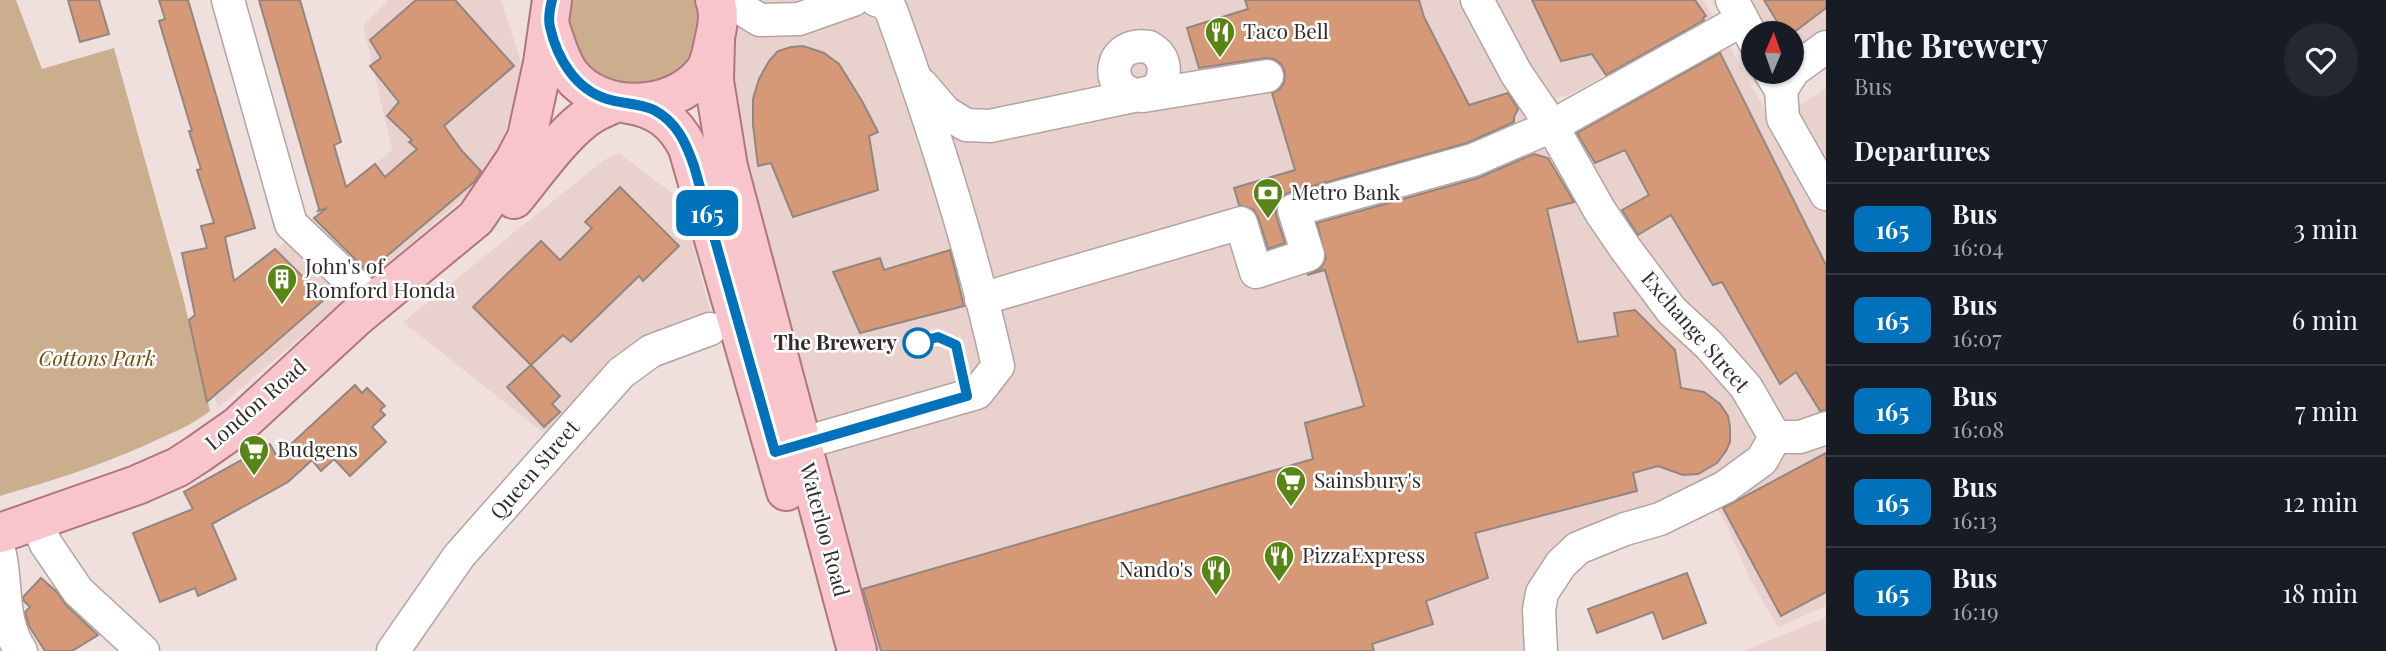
<!DOCTYPE html>
<html lang="en">
<head>
<meta charset="utf-8">
<style>
	:root { --surface:#171b24; --page:#242831; --text:#f1f3f6; --muted:#9ea1a6; --line:#363941 }
	body { margin:0; font-family:"Playfair Display",serif; background:var(--page); color:var(--text); height:100vh; display:flex; flex-direction:column; font-size:26px; white-space:nowrap }
	* { box-sizing:border-box; margin:0 }
	p { font-size:23px; color:var(--muted) }
	.icon { flex:none; width:38px; height:38px; fill:none; stroke:currentColor; stroke-width:2; stroke-linecap:round; stroke-linejoin:round }
	.map { position:relative; flex:1; overflow:hidden }
	.details { display:flex; flex-direction:column; background:var(--surface); width:560px }
	.details>* { flex:none }
	.badge { padding:0 14px; border-radius:10px; font-size:24px; line-height:46px }
	.needle { width:46px; rotate:2deg }
	.controls { position:absolute; left:1741px; top:21px; display:grid; gap:14px }
	.controls a { display:grid; place-items:center; width:63px; height:63px; border-radius:50%; background:var(--surface); box-shadow:0 2px 5px #0004; font-size:35px }
	.map>.badge { position:absolute; translate:-50% -50%; box-shadow:0 0 0 4px #fff }
	h2 { padding:0 28px; font-size:26px; line-height:63px }
	.round { display:grid; place-items:center; flex:none; width:74px; height:74px; border-radius:37px; background:var(--page) }
	.summary { display:flex; align-items:center; justify-content:space-between; height:119px; padding:0 28px }
	h1 { font-size:33px; font-weight:700; line-height:52px }
	ul { padding:0; list-style:none }
	li { display:flex; align-items:center; gap:21px; height:91px; padding:0 28px; border-top:2px solid var(--line) }
	li div { flex:1 }
	li b { display:block; font-size:26px }
	li em { font-style:normal }
	li .badge { min-width:77px; font-weight:700; text-align:center }
	main { display:flex; flex:1; min-height:0 }
	.map>svg:first-child { display:block }
	.built { fill:#e9d2cd }
	.green { fill:#caae8e }
	.building { fill:#d59977; stroke:#938680; stroke-width:2 }
	.lines { fill:none; stroke-linecap:round; stroke-linejoin:round }
	.minor-casing { stroke:#b3a4a1; stroke-width:35 }
	.major-casing { stroke:#b0767d; stroke-width:42 }
	.minor { stroke:#fff; stroke-width:32 }
	.major { stroke:#f8c5cc; stroke-width:38 }
	.line-casing { stroke:#fff; stroke-width:16 }
	.line { stroke:#0072bc; stroke-width:10 }
	.stop-dot { fill:#fff; stroke:#0072bc; stroke-width:3.5 }
	.labels { text-anchor:middle; stroke-width:5; stroke-linejoin:round; paint-order:stroke }
	.poi-label { font-size:21px; fill:#312b2a; stroke:#fff; text-anchor:start }
	.street-label { font-size:21px; fill:#312b2a; stroke:#fff }
	.stop-label { font-size:21px; font-weight:bold; fill:#312b2a; stroke:#fff; text-anchor:end }
	.park-label { font-size:21px; font-style:italic; fill:#754a07; stroke:#fff }
</style>
</head>
<body>
<main>
<div class="map">
<svg width="1826" height="651" viewBox="0 0 1826 651">
	<rect width="100%" height="100%" fill="#f0e0dd"/>
	<g class="built">
		<polygon points="389,0 501,0 524,71 492,174 218,408 193,321 392,150 363,26"/>
		<polygon points="724,0 1704,0 1713,16 1569,95 1556,98 1571,120 1724,36 1773,124 1826,88 1826,606 1778,627 1750,579 1721,513 1696,503 1578,548 1528,651 878,651 850,574 714,94"/>
		<polygon points="1730,0 1826,0 1826,31 1792,54 1792,33 1754,33"/>
		<polygon points="619,153 681,200 710,310 550,438 403,322 604,160"/>
		<polygon points="1826,617 1826,651 1744,651"/>
	</g>
	<g class="green">
		<path d="M0,0H16L42,69L114,48L183,297L210,411C191,426 169,434 148,444C99,466 51,481 0,496Z"/>
		<polygon points="572,0 703,0 696,54 681,71 662,82 619,84 598,75 583,59 572,40 569,18"/>
	</g>
	<g class="building">
		<polygon points="68,0 99,0 109,34 80,42"/>
		<polygon points="159,0 188,0 255,228 225,237 234,281 275,249 325,299 207,402 189,320 195,315 182,253 207,248 201,226 214,223 197,170 201,169 189,131 192,131 159,21 165,19"/>
		<polygon points="259,0 300,0 341,142 334,145 346,187 375,164 385,177 417,149 409,142 412,140 387,116 399,102 370,66 381,58 370,40 416,0 455,0 514,66 444,126 462,151 481,171 474,182 368,272 314,218 327,208 318,211 319,209"/>
		<polygon points="1245,0 1419,0 1424,17 1469,105 1508,93 1518,109 1514,117 1514,122 1467,143 1288,193 1280,198 1276,206 1276,215 1285,243 1268,249 1258,217 1253,209 1239,205 1234,188 1295,170 1272,93 1279,90 1284,83 1285,72 1281,64 1274,59 1265,58 1199,68 1187,28 1248,9"/>
		<polygon points="1532,0 1695,0 1706,16 1703,18 1704,20 1606,75 1592,54 1561,61"/>
		<polygon points="1764,0 1826,0 1826,8 1793,33 1784,33"/>
		<polygon points="803,46 824,53 839,64 862,101 878,132 869,136 878,190 793,217 771,163 758,166 753,125 753,99 759,79 769,61 778,51 791,47"/>
		<polygon points="1720,53 1826,265 1826,410 1820,411 1796,372 1780,384 1722,282 1713,285 1671,215 1638,235 1622,210 1649,195 1625,150 1595,163 1577,133"/>
		<polygon points="1534,154 1548,158 1574,202 1547,209 1578,342 1618,336 1614,313 1635,310 1675,350 1681,388 1704,392 1720,404 1728,416 1730,427 1730,442 1726,451 1717,463 1698,474 1683,475 1658,466 1633,473 1637,491 1475,533 1488,578 1426,601 1433,624 1372,644 1374,651 881,651 863,589 1313,459 1305,423 1364,406 1325,270 1307,275 1321,268 1326,258 1317,223 1478,178"/>
		<polygon points="620,187 679,246 643,281 639,276 571,342 563,335 531,365 473,307 541,241 560,260 592,228 585,222"/>
		<polygon points="950,250 964,306 860,333 833,272 880,258 884,270"/>
		<polygon points="531,365 560,396 552,404 560,412 544,427 507,387"/>
		<polygon points="355,385 362,393 367,388 385,406 380,410 385,415 372,427 386,442 350,476 334,459 321,471 312,460 288,482 212,524 236,579 198,596 195,588 160,602 133,533 193,509 184,492 270,444 277,457"/>
		<polygon points="1826,453 1826,592 1781,616 1723,508"/>
		<polygon points="1687,573 1706,623 1663,639 1653,612 1597,633 1588,609"/>
		<polygon points="41,578 57,592 66,605 98,635 72,651 45,651 29,626 25,612 30,607 24,601 23,597"/>
	</g>
	<g class="lines">
		<g class="minor-casing">
			<g id="minor">
				<polyline points="228,0 291,224 373,302"/>
				<polyline points="727,0 760,20 799,19 853,0"/>
				<polyline points="1477,0 1516,73 1552,126 1600,211 1625,248 1672,311 1708,344 1746,387 1775,437"/>
				<polyline points="1732,0 1754,41"/>
				<polyline points="1770,72 1781,90 1783,118 1826,194"/>
				<path d="M922,85L945,112L966,125L990,126L1133,96L1155,91C1168,76 1167,57 1149,47C1108,39 1100,93 1143,96L1267,76"/>
				<polyline points="1781,90 1794,70 1826,47"/>
				<polyline points="981,299 1241,223 1256,272 1308,255 1294,210 1473,160 1552,126 1742,20"/>
				<polyline points="1775,437 1800,437 1826,428"/>
				<path d="M800,444L977,393L998,366C971,245 933,126 891,10L883,2L876,0"/>
				<polyline points="36,521 46,544 78,591 143,651"/>
				<path d="M0,554C7,587 1,621 21,651"/>
				<polyline points="393,651 459,556 621,373 651,351 710,329"/>
				<polyline points="1541,651 1539,610 1542,593 1561,564 1578,548 1625,529 1660,519 1725,487 1762,460 1775,437"/>
			</g>
		</g>
		<g class="major-casing">
			<g id="major">
				<path d="M549,24C555,40 560,61 570,74C601,114 673,111 703,73C710,65 713,47 715,37C718,25 720,12 715,0"/>
				<polyline points="715,40 714,81 728,167 857,651"/>
				<path d="M628,104C657,108 675,122 688,148L786,491"/>
				<path d="M514,199C534,175 566,129 592,114C600,109 609,106 617,102"/>
				<polyline points="0,533 137,485 178,467 198,454 238,426 356,317 476,218 515,160 527,137 543,63 552,0"/>
			</g>
		</g>
		<use href="#minor" class="minor"/>
		<use href="#major" class="major"/>
	</g>
	<g class="lines">
		<g class="line-casing">
			<path id="line" d="M552,0C550,8 548,19 550,27C557,58 575,89 607,99C622,104 640,103 654,110C677,122 686,143 694,166L775,452L967,396L956,345L938,337L917,343"/>
		</g>
		<use href="#line" class="line"/>
	</g>
	<defs>
		<g id="restaurant-pin" transform="scale(1.575)"><path d="M0 17L-7.5 6A9.5 9.5 0 1 1 7.5 6Z" fill="#588515" stroke="#fff"/><path d="M-5-6h1v4h1v-4h1v4h1v-4h1v5L-1.5 .5V6h-2V.5L-5-1ZM5-6V6H3V1.5H1.5Q1.5-4 5-6Z" fill="#fff"/></g>
		<g id="bank-pin" transform="scale(1.575)"><path d="M0 17L-7.5 6A9.5 9.5 0 1 1 7.5 6Z" fill="#588515" stroke="#fff"/><path d="M-6-4H6V4H-6ZM0-2.3a2.3 2.3 0 1 0 0 4.6a2.3 2.3 0 1 0 0-4.6Z" fill="#fff"/></g>
		<g id="building-pin" transform="scale(1.575)"><path d="M0 17L-7.5 6A9.5 9.5 0 1 1 7.5 6Z" fill="#588515" stroke="#fff"/><path d="M-4-6H4V6H1V3H-1V6H-4ZM-2.5-4.3h1.7v1.8h-1.7ZM.8-4.3h1.7v1.8H.8ZM-2.5-1h1.7V.8h-1.7ZM.8-1h1.7V.8H.8Z" fill="#fff"/></g>
		<g id="supermarket-pin" transform="scale(1.575)"><path d="M0 17L-7.5 6A9.5 9.5 0 1 1 7.5 6Z" fill="#588515" stroke="#fff"/><path d="M-6-5.5h2.5l.6 2H6L4.5 2H-2.5L-4.4-4H-6ZM-1.5 3.2a1.3 1.3 0 1 0 .1 0ZM3 3.2a1.3 1.3 0 1 0 .1 0Z" fill="#fff"/></g>
	</defs>
	<g fill-rule="evenodd">
		<use href="#restaurant-pin" x="1220" y="32"/>
		<use href="#bank-pin" x="1268" y="193"/>
		<use href="#building-pin" x="282" y="279"/>
		<use href="#supermarket-pin" x="254" y="450"/>
		<use href="#supermarket-pin" x="1291" y="481"/>
		<use href="#restaurant-pin" x="1279" y="556"/>
		<use href="#restaurant-pin" x="1216" y="570"/>
	</g>
	<circle class="stop-dot" cx="918" cy="343" r="14"/>
	<g class="labels">
		<g class="poi-label">
			<text x="1243" y="39">Taco Bell</text>
			<text x="1291" y="200">Metro Bank</text>
			<text x="305" y="274">John's of<tspan x="305" dy="24">Romford Honda</tspan></text>
			<text x="277" y="457">Budgens</text>
			<text x="1314" y="488">Sainsbury's</text>
			<text x="1302" y="563">PizzaExpress</text>
			<text x="1193" y="577" text-anchor="end">Nando's</text>
		</g>
		<g class="street-label">
			<text transform="translate(1695 332) rotate(49)" y="7">Exchange Street</text>
			<text transform="translate(256 405) rotate(-41)" y="7">London Road</text>
			<text transform="translate(535 470) rotate(-49)" y="7">Queen Street</text>
			<text transform="translate(824 530) rotate(75)" y="7">Waterloo Road</text>
		</g>
		<g class="stop-label">
			<text x="897" y="350">The Brewery</text>
		</g>
		<g class="park-label">
			<text x="97" y="366">Cottons Park</text>
		</g>
	</g>
</svg>
<div class="controls">
<a><svg class="needle" viewBox="-14 -14 28 28"><path d="M0-13l5 13h-10z" fill="#e53935"/><path d="M0 13l5-13h-10z" fill="#9ea1a6"/></svg></a>
</div>
<b class="badge" style="left:707px;top:213px;background:#0072bc;color:#fff">165</b>
</div>
<section class="details">
<div class="summary"><div><h1>The Brewery</h1><p>Bus</p></div><a class="round"><svg class="icon" aria-label="heart" viewBox="0 0 24 24"><path d="M12 20l-8-8c-3-5 5-10 8-4 3-6 11-1 8 4z"/></svg></a></div>
<h2>Departures</h2>
<ul>
<li><span class="badge" style="background:#0072bc;color:#fff">165</span><div><b>Bus</b><p>16:04</p></div><em>3 min</em></li>
<li><span class="badge" style="background:#0072bc;color:#fff">165</span><div><b>Bus</b><p>16:07</p></div><em>6 min</em></li>
<li><span class="badge" style="background:#0072bc;color:#fff">165</span><div><b>Bus</b><p>16:08</p></div><em>7 min</em></li>
<li><span class="badge" style="background:#0072bc;color:#fff">165</span><div><b>Bus</b><p>16:13</p></div><em>12 min</em></li>
<li><span class="badge" style="background:#0072bc;color:#fff">165</span><div><b>Bus</b><p>16:19</p></div><em>18 min</em></li>
</ul>
</section>
</main>
</body>
</html>
